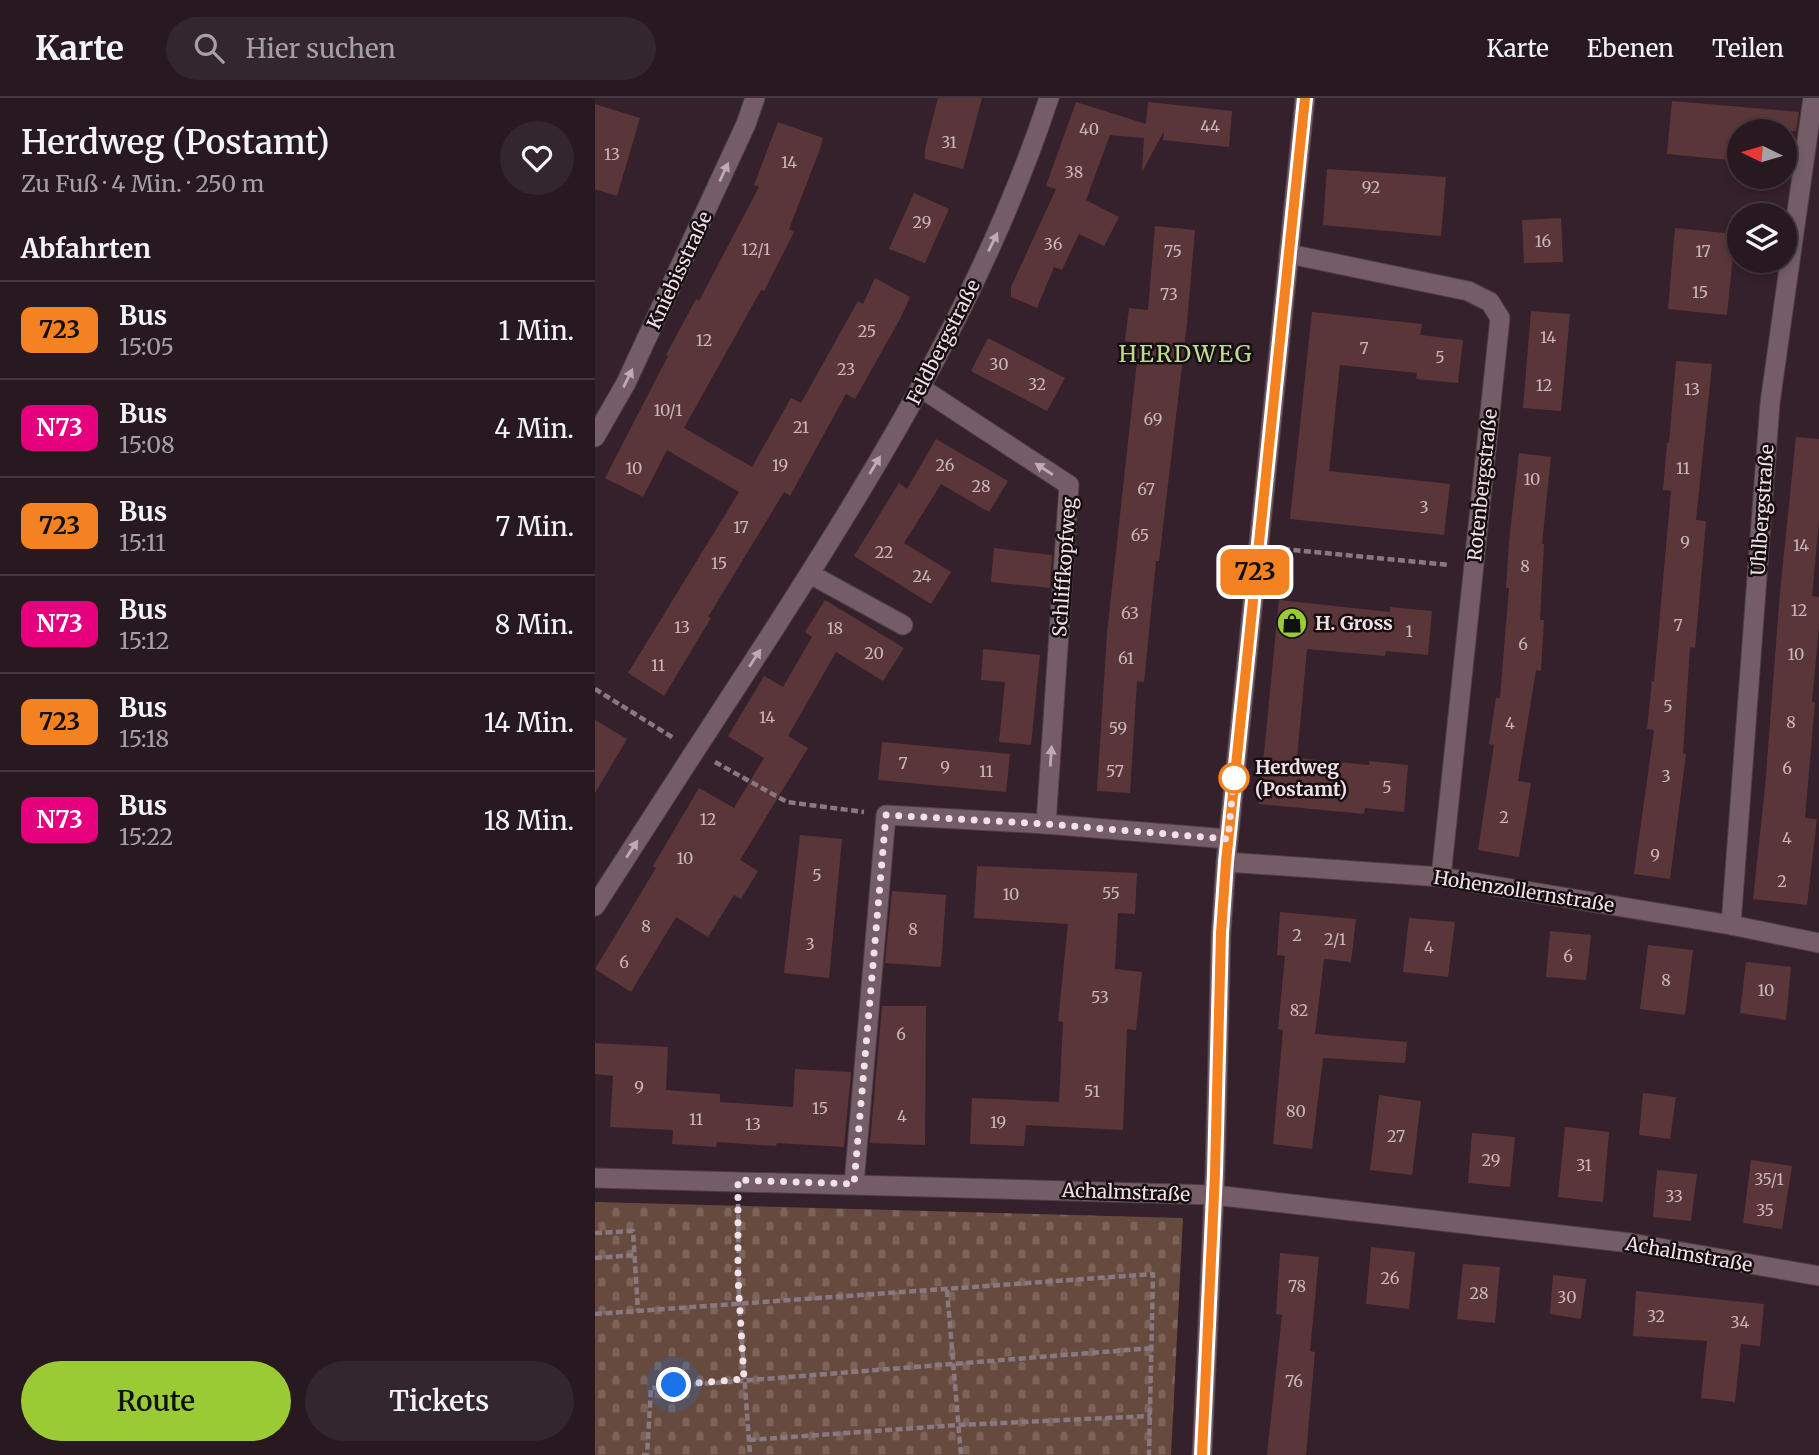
<!DOCTYPE html>
<html lang="de">
<head>
<meta charset="utf-8">
<style>
	:root { --surface:#281920; --page:#34262d; --text:#f1f3f6; --muted:#a5a0a5; --line:#44383e; --accent:#9acb34 }
	body { margin:0; font-family:Merriweather,serif; background:var(--page); color:var(--text); height:100vh; display:flex; flex-direction:column; font-size:26px; white-space:nowrap }
	* { box-sizing:border-box; margin:0 }
	p { font-size:23px; color:var(--muted) }
	.icon { flex:none; width:38px; height:38px; fill:none; stroke:currentColor; stroke-width:2; stroke-linecap:round; stroke-linejoin:round }
	.map { position:relative; flex:1; overflow:hidden }
	.panel { display:flex; flex-direction:column; background:var(--surface); width:595px }
	.panel>* { flex:none }
	.badge { padding:0 14px; border-radius:10px; font-size:24px; line-height:46px }
	.needle { width:46px; rotate:275deg }
	.buttons { position:absolute; left:1132px; top:21px; display:grid; gap:14px }
	.buttons a { display:grid; place-items:center; width:70px; height:70px; border-radius:50%; background:var(--surface); box-shadow:0 4px 10px #0003,0 0 0 2px var(--line); font-size:35px }
	.you { position:absolute; width:35px; height:35px; margin:-18px; border:5px solid #fff; border-radius:50%; background:#1a73e8; box-shadow:0 0 0 10px #1a73e833 }
	.map>.badge { position:absolute; translate:-50% -50%; box-shadow:0 0 0 4px #fff }
	h2 { padding:0 21px; font-size:26px; line-height:63px }
	.round { display:grid; place-items:center; flex:none; width:74px; height:74px; border-radius:37px; background:var(--page) }
	.headline { display:flex; align-items:center; justify-content:space-between; height:119px; padding:0 21px }
	h1 { font-size:33px; font-weight:600; line-height:52px }
	.primary-button { display:flex; gap:14px; margin-top:auto; padding:14px 21px }
	.primary-button a { flex:1; height:80px; border-radius:42px; background:var(--accent); color:#111; font-size:28px; font-weight:600; line-height:80px; text-align:center }
	.primary-button a+a { background:var(--page); color:var(--text) }
	ul { padding:0; list-style:none }
	li { display:flex; align-items:center; gap:21px; height:98px; padding:0 21px; border-top:2px solid var(--line) }
	li div { flex:1 }
	li b { display:block; font-size:26px }
	li em { font-style:normal }
	li .badge { min-width:77px; font-weight:700; text-align:center }
	header { display:flex; align-items:center; gap:42px; box-sizing:border-box; height:98px; padding:0 35px; background:var(--surface); border-bottom:2px solid var(--line) }
	header strong { font-size:33px }
	nav { display:flex; gap:38px; margin-inline-start:auto; font-size:24px }
	.search { width:490px; height:63px; background:var(--page); display:flex; align-items:center; gap:18px; box-sizing:border-box; padding:0 24px; border-radius:38px; color:var(--muted); font-size:26px }
	main { display:flex; flex:1; min-height:0 }
	.map>svg:first-child { display:block }
	.cemetery { fill:url(#cemetery-stones) }
	.building { fill:#5b3638 }
	.lines { fill:none; stroke-linecap:round; stroke-linejoin:round }
	.minor-casing { stroke:#4f3e46; stroke-width:21 }
	.tertiary-casing { stroke:#4f3e46; stroke-width:21 }
	.path { stroke:#8a7880; stroke-width:4.5; stroke-dasharray:7 3.5; stroke-linecap:butt }
	.minor { stroke:#755d68; stroke-width:19 }
	.tertiary { stroke:#755d68; stroke-width:19 }
	.oneway { fill:#beacb4 }
	.line-casing { stroke:#fff; stroke-width:16 }
	.line { stroke:#f58220; stroke-width:10 }
	.walk { stroke:#efe1e7; stroke-width:7; stroke-dasharray:0 12.6 }
	.stop-dot { fill:#fff; stroke:#f58220; stroke-width:3.5 }
	.labels { text-anchor:middle; stroke-width:5; stroke-linejoin:round; paint-order:stroke }
	.number-label { font-size:16px; fill:#cab6bb }
	.street-label { font-size:19px; fill:#efe1e7; stroke:#170e12 }
	.poi-label { font-size:19px; font-weight:bold; fill:#efe1e7; stroke:#170e12; text-anchor:start }
	.stop-label { font-size:19px; font-weight:bold; fill:#efe1e7; stroke:#170e12; text-anchor:start }
	.quarter-label { font-size:23px; letter-spacing:2px; fill:#bedb92; stroke:#170e12 }
</style>
</head>
<body>
<header>
<strong>Karte</strong>
<div class="search"><svg class="icon" aria-label="search" viewBox="0 0 24 24"><circle cx="10" cy="10" r="6"/><path d="M15 15l6 6"/></svg>Hier suchen</div>
<nav><a>Karte</a><a>Ebenen</a><a>Teilen</a></nav>
</header>
<main>
<section class="panel">
<div class="headline"><div><h1>Herdweg (Postamt)</h1><p>Zu Fuß · 4 Min. · 250 m</p></div><a class="round"><svg class="icon" aria-label="heart" viewBox="0 0 24 24"><path d="M12 20l-8-8c-3-5 5-10 8-4 3-6 11-1 8 4z"/></svg></a></div>
<h2>Abfahrten</h2>
<ul>
<li><span class="badge" style="background:#f58220;color:#111">723</span><div><b>Bus</b><p>15:05</p></div><em>1 Min.</em></li>
<li><span class="badge" style="background:#e6007e;color:#fff">N73</span><div><b>Bus</b><p>15:08</p></div><em>4 Min.</em></li>
<li><span class="badge" style="background:#f58220;color:#111">723</span><div><b>Bus</b><p>15:11</p></div><em>7 Min.</em></li>
<li><span class="badge" style="background:#e6007e;color:#fff">N73</span><div><b>Bus</b><p>15:12</p></div><em>8 Min.</em></li>
<li><span class="badge" style="background:#f58220;color:#111">723</span><div><b>Bus</b><p>15:18</p></div><em>14 Min.</em></li>
<li><span class="badge" style="background:#e6007e;color:#fff">N73</span><div><b>Bus</b><p>15:22</p></div><em>18 Min.</em></li>
</ul>
<div class="primary-button"><a>Route</a><a>Tickets</a></div>
</section>
<div class="map">
<svg width="1224" height="1357" viewBox="0 0 1224 1357">
	<defs>
		<pattern id="cemetery-stones" width="16" height="16" patternUnits="userSpaceOnUse" patternTransform="scale(1.75)"><rect width="16" height="16" fill="#664a3e"/><path d="M2 7V4a2 2 0 0 1 4 0v3zM10 15v-3a2 2 0 0 1 4 0v3z" fill="#7c645a"/></pattern>
	</defs>
	<rect width="100%" height="100%" fill="#35212b"/>
	<polygon class="cemetery" points="0,1104 588,1120 576,1357 0,1357"/>
	<g class="building">
		<polygon points="343,0 387,0 368,71 330,61 330,51"/>
		<polygon points="1077,3 1204,14 1201,33 1144,33 1144,63 1072,56"/>
		<polygon points="481,4 551,26 553,4 637,13 634,49 568,42 569,33 547,74 549,40 515,37 491,102 524,119 509,148 484,136 467,172 459,169 442,210 416,199 416,189 461,91 451,88"/>
		<polygon points="0,6 45,20 22,98 0,91"/>
		<polygon points="183,24 228,40 225,51 194,131 199,134 169,193 166,192 89,330 157,369 196,300 206,305 263,203 268,206 280,180 315,199 305,221 260,301 251,296 195,398 189,394 113,519 116,520 69,598 33,575 144,394 72,352 48,399 10,380 73,258 71,257 101,201 104,203 164,89 159,87"/>
		<polygon points="732,71 851,79 846,138 728,127"/>
		<polygon points="319,95 354,111 330,165 294,151"/>
		<polygon points="966,120 968,164 929,165 927,122"/>
		<polygon points="560,128 600,132 592,225 564,463 561,463 549,584 542,583 535,695 502,693 512,535 544,245 530,243 534,210 553,212"/>
		<polygon points="1080,130 1140,136 1132,217 1073,211"/>
		<polygon points="936,213 975,216 966,313 928,310"/>
		<polygon points="717,214 827,226 825,237 868,242 863,285 821,281 822,275 745,267 734,373 855,386 849,437 695,421"/>
		<polygon points="393,240 470,280 452,313 376,273"/>
		<polygon points="1081,263 1117,266 1101,422 1111,423 1100,550 1095,549 1088,656 1091,656 1075,781 1039,776 1059,632 1052,631 1057,583 1059,583 1076,393 1068,392 1072,345 1074,345"/>
		<polygon points="1201,339 1224,341 1224,423 1217,498 1224,499 1224,528 1217,604 1220,604 1210,720 1222,721 1212,807 1158,801 1170,690 1185,494"/>
		<polygon points="341,341 413,383 394,414 346,386 309,445 356,474 336,506 259,458 304,385 312,391"/>
		<polygon points="924,355 956,359 947,446 949,446 945,522 949,522 946,573 941,572 923,683 936,685 924,759 883,752 899,647 894,646 901,600 905,600 914,490 911,490 914,444"/>
		<polygon points="399,450 457,457 455,490 396,484"/>
		<polygon points="230,502 309,550 288,583 241,554 193,638 213,650 145,762 163,773 146,801 139,797 113,839 81,819 36,894 0,871 61,770 58,768 104,690 139,710 169,660 133,638 169,578 188,589 217,539 210,534"/>
		<polygon points="684,502 795,514 795,509 837,513 833,557 791,553 790,558 712,551 702,660 774,667 774,663 813,667 809,714 770,710 769,716 664,706"/>
		<polygon points="388,551 445,557 436,647 404,644 410,584 386,582"/>
		<polygon points="0,622 32,641 0,695"/>
		<polygon points="287,644 415,656 411,694 283,682"/>
		<polygon points="205,737 247,741 234,880 189,875"/>
		<polygon points="382,768 542,775 540,816 523,815 520,871 547,874 541,932 532,931 528,1032 431,1027 429,1048 375,1046 377,1000 464,1004 468,924 463,923 473,826 379,820"/>
		<polygon points="297,793 351,797 346,869 290,865"/>
		<polygon points="685,814 761,821 756,864 729,861 720,936 812,944 810,965 728,960 717,1051 678,1046 688,932 683,931 690,858 682,857"/>
		<polygon points="814,820 860,824 853,879 808,874"/>
		<polygon points="955,833 996,837 991,882 951,879"/>
		<polygon points="1053,847 1098,852 1090,917 1045,911"/>
		<polygon points="1151,864 1196,869 1191,922 1145,915"/>
		<polygon points="287,908 331,908 330,1047 275,1045"/>
		<polygon points="0,945 73,949 71,992 125,996 125,1004 198,1009 200,971 256,974 249,1049 182,1045 181,1048 122,1044 121,1049 77,1046 78,1032 15,1029 18,978 0,976"/>
		<polygon points="1048,995 1081,999 1075,1041 1044,1037"/>
		<polygon points="784,997 826,1003 817,1077 775,1072"/>
		<polygon points="970,1029 1014,1034 1008,1104 963,1099"/>
		<polygon points="877,1035 920,1039 915,1089 873,1085"/>
		<polygon points="1156,1062 1197,1068 1187,1131 1148,1125"/>
		<polygon points="1062,1072 1102,1076 1096,1123 1058,1119"/>
		<polygon points="776,1149 820,1154 814,1211 771,1206"/>
		<polygon points="685,1155 724,1159 715,1253 720,1254 711,1357 672,1357 687,1217 681,1216"/>
		<polygon points="868,1166 905,1169 900,1225 862,1221"/>
		<polygon points="958,1177 991,1181 986,1221 955,1216"/>
		<polygon points="1041,1193 1169,1206 1165,1248 1146,1246 1140,1304 1106,1300 1112,1243 1038,1238"/>
	</g>
	<g class="lines">
		<g class="minor-casing">
			<g id="minor">
				<polyline points="694,156 873,193 895,204 905,220 846,779"/>
				<polyline points="326,290 474,387 451,726"/>
				<polyline points="0,339 31,285 151,26 160,0"/>
				<polyline points="215,476 308,527"/>
				<polyline points="631,764 846,779 1136,827 1224,845"/>
				<path d="M0,808C50,730 101,651 152,573C270,392 386,206 454,0"/>
				<polyline points="1136,827 1175,305 1218,0"/>
				<polyline points="0,1080 619,1097 1036,1145 1224,1178"/>
				<polyline points="259,1086 291,717 451,726 633,741"/>
			</g>
		</g>
		<g class="tertiary-casing">
			<polyline id="tertiary" points="607,1357 620,1075 626,835 631,764 710,0"/>
		</g>
		<g class="path">
			<polyline points="688,451 854,467"/>
			<polyline points="0,591 80,641"/>
			<polyline points="120,664 192,704 269,714"/>
			<polyline points="143,1106 144,1204 155,1357"/>
			<polyline points="0,1135 38,1133 43,1213"/>
			<polyline points="0,1160 39,1157"/>
			<polyline points="352,1192 366,1357"/>
			<polyline points="0,1216 558,1176 554,1357"/>
			<polyline points="154,1342 363,1327 556,1318"/>
			<polyline points="47,1357 52,1357 56,1290 558,1250"/>
		</g>
		<use href="#minor" class="minor"/>
		<use href="#tertiary" class="tertiary"/>
	</g>
	<defs><path id="oneway-solid" d="M-6-.8H1V-3.2L6.5 0L1 3.2V.8H-6Z" transform="scale(1.75)"/></defs>
	<g class="oneway">
		<use href="#oneway-solid" transform="translate(129 74) rotate(-65)"/>
		<use href="#oneway-solid" transform="translate(398 144) rotate(-64)"/>
		<use href="#oneway-solid" transform="translate(33 280) rotate(-64)"/>
		<use href="#oneway-solid" transform="translate(280 367) rotate(-59)"/>
		<use href="#oneway-solid" transform="translate(449 371) rotate(-147)"/>
		<use href="#oneway-solid" transform="translate(160 560) rotate(-57)"/>
		<use href="#oneway-solid" transform="translate(456 658) rotate(-86)"/>
		<use href="#oneway-solid" transform="translate(37 751) rotate(-57)"/>
	</g>
	<g class="lines">
		<g class="line-casing">
			<polyline id="line" points="607,1357 620,1075 626,835 631,764 710,0"/>
		</g>
		<use href="#line" class="line"/>
		<polyline class="walk" points="79,1287 149,1281 143,1180 143,1082 259,1086 291,717 452,726 633,741 639,680"/>
	</g>
	<defs>
		<g id="shop-disc" transform="scale(1.575)"><circle r="9.5" fill="#9acb34" stroke="#170e12"/><path d="M-5-2.5h2.3a2.7 3.5 0 0 1 5.4 0H5L5.5 6h-11ZM-1.5-2.5h3a1.5 2.3 0 0 0-3 0Z" fill="#111"/></g>
	</defs>
	<g fill-rule="evenodd">
		<use href="#shop-disc" x="697" y="525"/>
	</g>
	<circle class="stop-dot" cx="639" cy="680" r="14"/>
	<g class="labels">
		<g class="number-label">
			<text x="615" y="34">44</text>
			<text x="494" y="37">40</text>
			<text x="354" y="50">31</text>
			<text x="17" y="62">13</text>
			<text x="194" y="70">14</text>
			<text x="479" y="80">38</text>
			<text x="776" y="95">92</text>
			<text x="327" y="130">29</text>
			<text x="948" y="149">16</text>
			<text x="458" y="152">36</text>
			<text x="161" y="157">12/1</text>
			<text x="578" y="159">75</text>
			<text x="1108" y="159">17</text>
			<text x="1105" y="200">15</text>
			<text x="574" y="202">73</text>
			<text x="272" y="239">25</text>
			<text x="953" y="245">14</text>
			<text x="109" y="248">12</text>
			<text x="769" y="256">7</text>
			<text x="845" y="265">5</text>
			<text x="404" y="272">30</text>
			<text x="251" y="277">23</text>
			<text x="442" y="292">32</text>
			<text x="949" y="293">12</text>
			<text x="1097" y="297">13</text>
			<text x="73" y="318">10/1</text>
			<text x="558" y="327">69</text>
			<text x="206" y="335">21</text>
			<text x="185" y="373">19</text>
			<text x="350" y="373">26</text>
			<text x="39" y="376">10</text>
			<text x="1088" y="376">11</text>
			<text x="937" y="387">10</text>
			<text x="386" y="394">28</text>
			<text x="551" y="397">67</text>
			<text x="829" y="415">3</text>
			<text x="146" y="435">17</text>
			<text x="545" y="443">65</text>
			<text x="1090" y="450">9</text>
			<text x="1206" y="453">14</text>
			<text x="289" y="460">22</text>
			<text x="124" y="471">15</text>
			<text x="930" y="474">8</text>
			<text x="327" y="484">24</text>
			<text x="1204" y="518">12</text>
			<text x="535" y="521">63</text>
			<text x="1083" y="533">7</text>
			<text x="87" y="535">13</text>
			<text x="240" y="536">18</text>
			<text x="814" y="539">1</text>
			<text x="928" y="552">6</text>
			<text x="279" y="561">20</text>
			<text x="1201" y="562">10</text>
			<text x="531" y="566">61</text>
			<text x="63" y="573">11</text>
			<text x="1073" y="614">5</text>
			<text x="172" y="625">14</text>
			<text x="1196" y="630">8</text>
			<text x="915" y="631">4</text>
			<text x="523" y="636">59</text>
			<text x="308" y="671">7</text>
			<text x="350" y="675">9</text>
			<text x="1192" y="676">6</text>
			<text x="391" y="679">11</text>
			<text x="520" y="679">57</text>
			<text x="1071" y="684">3</text>
			<text x="792" y="695">5</text>
			<text x="909" y="725">2</text>
			<text x="113" y="727">12</text>
			<text x="1192" y="746">4</text>
			<text x="1060" y="763">9</text>
			<text x="90" y="766">10</text>
			<text x="222" y="783">5</text>
			<text x="1187" y="789">2</text>
			<text x="516" y="801">55</text>
			<text x="416" y="802">10</text>
			<text x="51" y="834">8</text>
			<text x="318" y="837">8</text>
			<text x="702" y="843">2</text>
			<text x="740" y="847">2/1</text>
			<text x="215" y="852">3</text>
			<text x="834" y="855">4</text>
			<text x="973" y="864">6</text>
			<text x="29" y="870">6</text>
			<text x="1071" y="888">8</text>
			<text x="1171" y="898">10</text>
			<text x="505" y="905">53</text>
			<text x="704" y="918">82</text>
			<text x="306" y="942">6</text>
			<text x="44" y="995">9</text>
			<text x="497" y="999">51</text>
			<text x="225" y="1016">15</text>
			<text x="701" y="1019">80</text>
			<text x="307" y="1024">4</text>
			<text x="101" y="1027">11</text>
			<text x="403" y="1030">19</text>
			<text x="158" y="1032">13</text>
			<text x="801" y="1044">27</text>
			<text x="896" y="1068">29</text>
			<text x="989" y="1073">31</text>
			<text x="1174" y="1087">35/1</text>
			<text x="1079" y="1104">33</text>
			<text x="1170" y="1118">35</text>
			<text x="795" y="1186">26</text>
			<text x="702" y="1194">78</text>
			<text x="884" y="1201">28</text>
			<text x="972" y="1205">30</text>
			<text x="1061" y="1224">32</text>
			<text x="1145" y="1230">34</text>
			<text x="699" y="1289">76</text>
		</g>
		<g class="street-label">
			<text transform="translate(84 172) rotate(-65)" y="7">Kniebisstraße</text>
			<text transform="translate(348 244) rotate(-63)" y="7">Feldbergstraße</text>
			<text transform="translate(887 387) rotate(-84)" y="7">Rotenbergstraße</text>
			<text transform="translate(1167 412) rotate(-86)" y="7">Uhlbergstraße</text>
			<text transform="translate(469 469) rotate(-86)" y="7">Schliffkopfweg</text>
			<text transform="translate(929 793) rotate(9)" y="7">Hohenzollernstraße</text>
			<text transform="translate(531 1094) rotate(2)" y="7">Achalmstraße</text>
			<text transform="translate(1094 1156) rotate(10)" y="7">Achalmstraße</text>
		</g>
		<g class="poi-label">
			<text x="720" y="532">H. Gross</text>
		</g>
		<g class="stop-label">
			<text x="660" y="676">Herdweg<tspan x="660" dy="22">(Postamt)</tspan></text>
		</g>
		<g class="quarter-label">
			<text x="591" y="264">HERDWEG</text>
		</g>
	</g>
</svg>
<div class="buttons">
<a><svg class="needle" viewBox="-14 -14 28 28"><path d="M0-13l5 13h-10z" fill="#e53935"/><path d="M0 13l5-13h-10z" fill="#a5a0a5"/></svg></a>
<a><svg class="icon" aria-label="layers" viewBox="0 0 24 24"><path d="M12 4l9 5-9 5-9-5zM3 14l9 5 9-5"/></svg></a>
</div>
<div class="you" style="left:79px;top:1287px"></div>
<b class="badge" style="left:660px;top:474px;background:#f58220;color:#111">723</b>
</div>
</main>
</body>
</html>
